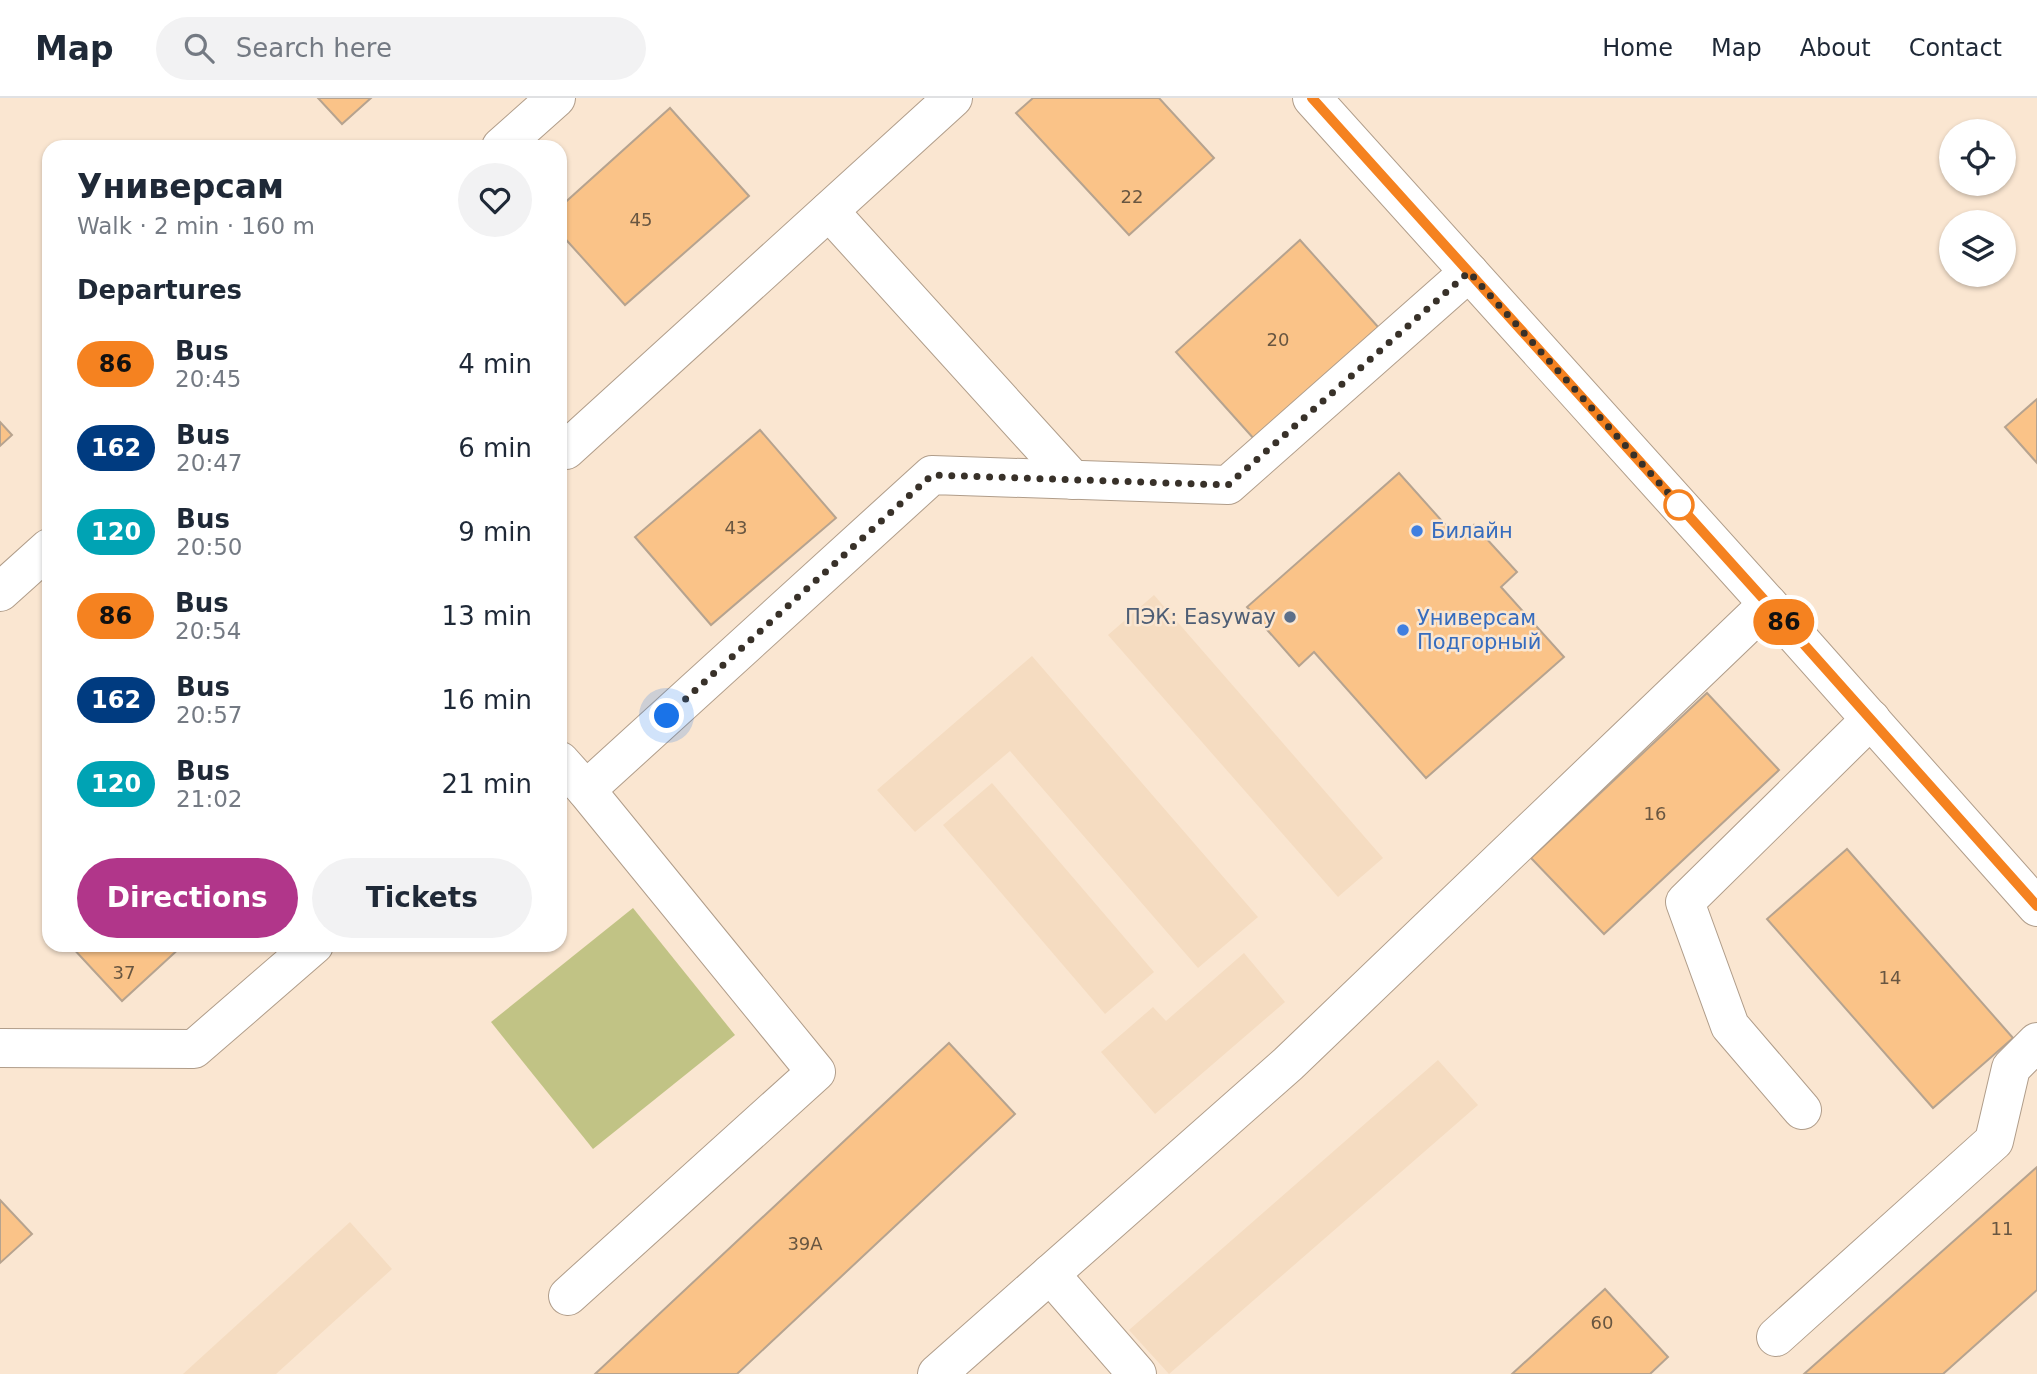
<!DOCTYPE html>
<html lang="en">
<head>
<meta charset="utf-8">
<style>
	:root { --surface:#fff; --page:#f2f2f3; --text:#1f2937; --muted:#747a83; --line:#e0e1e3; --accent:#b1368a }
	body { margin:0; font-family:"DejaVu Sans",sans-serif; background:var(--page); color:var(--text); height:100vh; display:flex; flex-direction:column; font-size:26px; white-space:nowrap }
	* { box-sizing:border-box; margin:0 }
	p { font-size:23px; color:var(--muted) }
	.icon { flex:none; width:38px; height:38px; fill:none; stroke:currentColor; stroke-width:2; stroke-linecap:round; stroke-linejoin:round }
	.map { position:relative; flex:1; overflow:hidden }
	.details { position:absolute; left:42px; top:42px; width:525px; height:812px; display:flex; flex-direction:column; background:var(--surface); border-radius:21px; box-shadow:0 2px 5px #0004 }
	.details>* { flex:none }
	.badge { padding:0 14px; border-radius:23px; font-size:24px; line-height:46px }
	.controls { position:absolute; left:1939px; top:21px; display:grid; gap:14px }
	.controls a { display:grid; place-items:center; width:77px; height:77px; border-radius:50%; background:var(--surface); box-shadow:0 2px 5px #0004; font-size:35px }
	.you { position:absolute; width:35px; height:35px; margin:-18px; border:5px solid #fff; border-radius:50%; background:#1a73e8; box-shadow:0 0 0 10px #1a73e833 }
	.map>.badge { position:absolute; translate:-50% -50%; box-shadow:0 0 0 4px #fff }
	h2 { padding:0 35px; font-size:26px; line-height:63px }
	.round { display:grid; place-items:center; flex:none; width:74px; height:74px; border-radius:37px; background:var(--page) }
	.headline { display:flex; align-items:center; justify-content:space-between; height:119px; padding:0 35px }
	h1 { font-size:33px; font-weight:800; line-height:52px }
	.cta { display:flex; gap:14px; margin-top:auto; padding:14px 35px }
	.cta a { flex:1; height:80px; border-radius:42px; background:var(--accent); color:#fff; font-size:28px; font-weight:800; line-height:80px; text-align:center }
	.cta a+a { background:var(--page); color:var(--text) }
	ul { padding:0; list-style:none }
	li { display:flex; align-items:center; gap:21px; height:84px; padding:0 35px }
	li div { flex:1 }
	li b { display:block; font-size:26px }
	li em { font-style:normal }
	li .badge { min-width:77px; font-weight:700; text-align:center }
	header { display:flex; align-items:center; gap:42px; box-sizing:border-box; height:98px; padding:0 35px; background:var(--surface); border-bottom:2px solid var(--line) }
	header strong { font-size:33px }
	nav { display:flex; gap:38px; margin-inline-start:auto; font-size:24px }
	.search { width:490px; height:63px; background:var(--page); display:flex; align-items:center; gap:18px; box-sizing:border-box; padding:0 24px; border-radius:38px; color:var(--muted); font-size:26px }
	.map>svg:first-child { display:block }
	.built { fill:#f5dcc1 }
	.green { fill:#c1c385 }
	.building { fill:#fac388; stroke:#b6a38f; stroke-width:2 }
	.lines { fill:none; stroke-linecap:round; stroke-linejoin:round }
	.minor-casing { stroke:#b09d8a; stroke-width:40 }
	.minor { stroke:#fff; stroke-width:38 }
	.line-casing { stroke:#fff; stroke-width:16 }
	.line { stroke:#f58220; stroke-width:10 }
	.walk { stroke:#383129; stroke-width:7; stroke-dasharray:0 12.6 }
	.stop-dot { fill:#fff; stroke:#f58220; stroke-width:3.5 }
	.shop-dot { fill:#3f7fe0; stroke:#fae6d1; stroke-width:2.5 }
	.service-dot { fill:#5c6f8a; stroke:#fae6d1; stroke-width:2.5 }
	.labels { text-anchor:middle; stroke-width:5; stroke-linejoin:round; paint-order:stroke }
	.number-label { font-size:18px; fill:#685641 }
	.shop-label { font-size:21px; fill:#366cbe; stroke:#fae6d1; text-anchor:start }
	.service-label { font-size:21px; fill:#4e5e75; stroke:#fae6d1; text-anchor:end }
</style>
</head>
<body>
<header>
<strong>Map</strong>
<div class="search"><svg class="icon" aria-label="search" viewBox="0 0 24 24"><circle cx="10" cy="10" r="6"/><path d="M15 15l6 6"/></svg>Search here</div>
<nav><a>Home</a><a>Map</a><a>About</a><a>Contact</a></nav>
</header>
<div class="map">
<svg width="2037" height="1276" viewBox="0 0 2037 1276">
	<rect width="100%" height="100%" fill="#fae6d1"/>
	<g class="built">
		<polygon points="1154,497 1383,760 1338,799 1108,537"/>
		<polygon points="1032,558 1258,819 1198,870 1010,653 915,734 877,692"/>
		<polygon points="992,685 1154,874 1105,916 943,727"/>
		<polygon points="1244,855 1285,904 1155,1016 1101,954 1153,909 1166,923"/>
		<polygon points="1438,962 1478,1007 1169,1276 1129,1232"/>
		<polygon points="350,1124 392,1171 276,1276 183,1276"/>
	</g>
	<polygon class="green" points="633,810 735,937 593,1051 491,924"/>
	<g class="building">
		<polygon points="318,0 371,0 342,26"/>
		<polygon points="1033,0 1159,0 1214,60 1129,137 1016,15"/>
		<polygon points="670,10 749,98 625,207 560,135 560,109"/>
		<polygon points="1300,142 1379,230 1255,342 1176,254"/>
		<polygon points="2037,301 2037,365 2005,329"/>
		<polygon points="0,324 12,337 0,348"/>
		<polygon points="760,332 836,420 711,527 635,439"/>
		<polygon points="1399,375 1458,441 1474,427 1495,450 1517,474 1501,489 1564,559 1426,680 1314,554 1299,568 1247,509"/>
		<polygon points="1707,595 1779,672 1604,836 1531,760"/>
		<polygon points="1847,751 2013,940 1933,1010 1767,821"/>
		<polygon points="70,847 183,847 122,903"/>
		<polygon points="949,945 1015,1016 737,1276 595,1276"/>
		<polygon points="2037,1069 2037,1192 1943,1276 1804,1276"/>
		<polygon points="0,1102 32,1136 0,1165"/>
		<polygon points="1605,1191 1668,1259 1650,1276 1512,1276"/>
	</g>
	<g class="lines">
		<g class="minor-casing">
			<g id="minor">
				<polyline points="1312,0 1768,506 2037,809"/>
				<polyline points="501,49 556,0"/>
				<polyline points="829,113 1073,382"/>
				<polyline points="566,352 953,0"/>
				<polyline points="0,494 49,450"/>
				<polyline points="560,663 586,692"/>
				<polyline points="0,950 194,951 314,847"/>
				<polyline points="1802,1012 1730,928 1685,804 1871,621"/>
				<polyline points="1050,1176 1137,1276"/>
				<polyline points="568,1198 816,974 586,692 932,377 1228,387 1469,174"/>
				<polyline points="1776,1239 1994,1043 2011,970 2037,944"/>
				<polyline points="937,1276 1288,966 1768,506"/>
			</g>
		</g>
		<use href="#minor" class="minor"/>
	</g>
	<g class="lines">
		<g class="line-casing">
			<polyline id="line" points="1312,0 1768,506 2037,808"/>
		</g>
		<use href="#line" class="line"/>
		<polyline class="walk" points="667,618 932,377 1228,387 1469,174 1679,407"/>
	</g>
	<circle class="stop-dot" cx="1679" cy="407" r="14"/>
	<g class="shop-dot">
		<circle cx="1417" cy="433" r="7"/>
		<circle cx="1403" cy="532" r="7"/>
	</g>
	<circle class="service-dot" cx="1290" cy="519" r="7"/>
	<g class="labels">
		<g class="number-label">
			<text x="1132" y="105">22</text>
			<text x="641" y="128">45</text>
			<text x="1278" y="248">20</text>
			<text x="736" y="436">43</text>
			<text x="1655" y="722">16</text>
			<text x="124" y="881">37</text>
			<text x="1890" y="886">14</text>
			<text x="2002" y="1137">11</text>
			<text x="805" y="1152">39А</text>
			<text x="1602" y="1231">60</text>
		</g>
		<g class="shop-label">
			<text x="1431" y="440">Билайн</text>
			<text x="1417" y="527">Универсам<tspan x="1417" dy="24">Подгорный</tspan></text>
		</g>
		<g class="service-label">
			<text x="1276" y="526">ПЭК: Easyway</text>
		</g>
	</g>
</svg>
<div class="controls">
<a><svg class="icon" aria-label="locate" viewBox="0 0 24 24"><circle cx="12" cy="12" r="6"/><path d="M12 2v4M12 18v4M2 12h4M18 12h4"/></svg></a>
<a><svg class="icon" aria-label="layers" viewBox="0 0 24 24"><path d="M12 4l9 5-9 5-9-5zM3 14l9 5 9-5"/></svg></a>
</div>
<div class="you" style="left:667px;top:618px"></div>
<b class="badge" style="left:1784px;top:524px;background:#f58220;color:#111">86</b>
<section class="details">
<div class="headline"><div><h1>Универсам</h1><p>Walk · 2 min · 160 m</p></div><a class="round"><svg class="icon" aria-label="heart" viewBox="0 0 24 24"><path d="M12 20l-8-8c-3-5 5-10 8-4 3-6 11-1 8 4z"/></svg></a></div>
<h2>Departures</h2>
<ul>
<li><span class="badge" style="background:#f58220;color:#111">86</span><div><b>Bus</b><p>20:45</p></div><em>4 min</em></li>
<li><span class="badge" style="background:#003b80;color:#fff">162</span><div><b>Bus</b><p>20:47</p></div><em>6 min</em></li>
<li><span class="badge" style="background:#00a3b4;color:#fff">120</span><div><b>Bus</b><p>20:50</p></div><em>9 min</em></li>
<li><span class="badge" style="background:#f58220;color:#111">86</span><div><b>Bus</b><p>20:54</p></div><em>13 min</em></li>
<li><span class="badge" style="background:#003b80;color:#fff">162</span><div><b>Bus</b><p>20:57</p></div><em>16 min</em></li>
<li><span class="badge" style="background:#00a3b4;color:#fff">120</span><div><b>Bus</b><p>21:02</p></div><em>21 min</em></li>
</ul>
<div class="cta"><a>Directions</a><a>Tickets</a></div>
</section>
</div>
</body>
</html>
